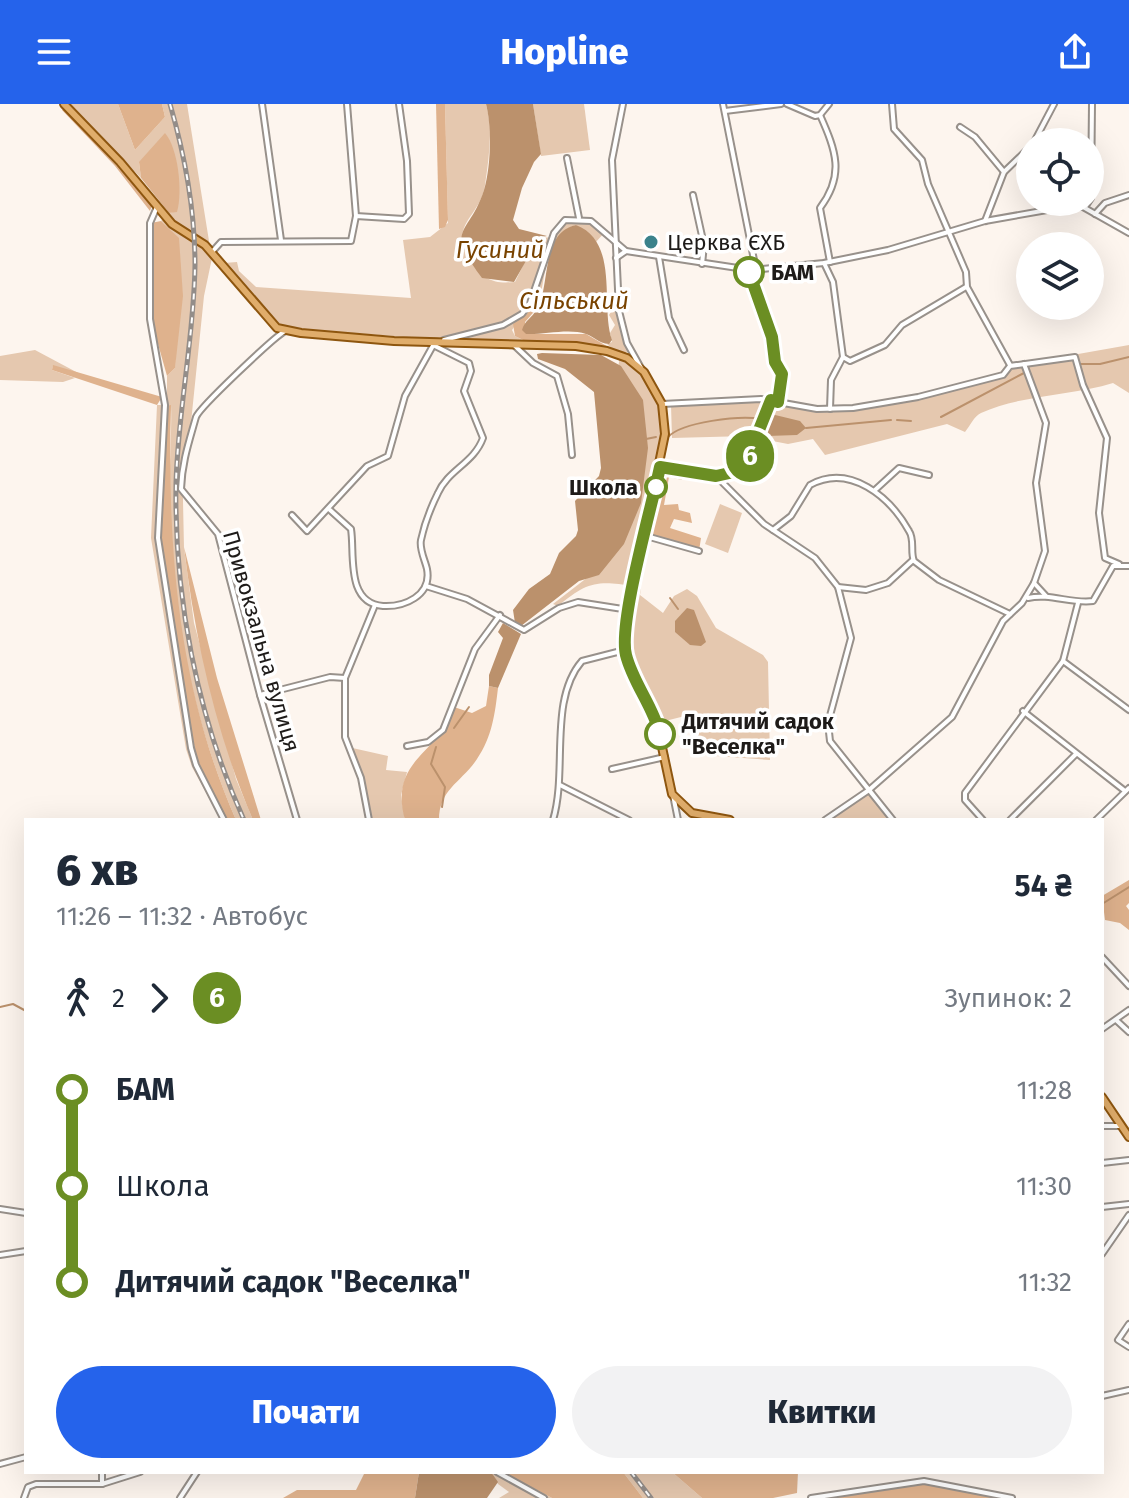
<!DOCTYPE html>
<html lang="uk">
<head>
<meta charset="utf-8">
<style>
	:root { --surface:#fff; --page:#f2f2f3; --text:#1f2937; --muted:#747a83; --accent:#2563eb }
	body { margin:0; font-family:"Fira Sans",sans-serif; background:var(--page); color:var(--text); height:100vh; display:flex; flex-direction:column; font-size:30px; white-space:nowrap }
	* { box-sizing:border-box; margin:0 }
	p { font-size:26px; color:var(--muted) }
	.icon { flex:none; width:44px; height:44px; fill:none; stroke:currentColor; stroke-width:2; stroke-linecap:round; stroke-linejoin:round }
	.map { position:relative; flex:1; overflow:hidden }
	.panel { position:absolute; left:24px; top:714px; width:1080px; height:656px; display:flex; flex-direction:column; background:var(--surface); border-radius:0px; box-shadow:0 8px 32px #0002 }
	.panel>* { flex:none }
	.badge { padding:0 16px; border-radius:26px; font-size:28px; line-height:52px }
	.tools { position:absolute; left:1016px; top:24px; display:grid; gap:16px }
	.tools a { display:grid; place-items:center; width:88px; height:88px; border-radius:50%; background:var(--surface); box-shadow:0 8px 32px #0002; font-size:40px }
	.map>.badge { position:absolute; translate:-50% -50%; box-shadow:0 0 0 4px #fff }
	.legs { display:flex; align-items:center; gap:12px; height:88px; padding:0 32px; font-size:26px }
	.legs p { margin-inline-start:auto }
	.summary { display:flex; align-items:center; justify-content:space-between; height:136px; padding:0 32px }
	h1 { font-size:44px; font-weight:800; line-height:60px }
	.primary-button { display:flex; gap:16px; margin-top:auto; padding:16px 32px }
	.primary-button a { flex:1; height:92px; border-radius:48px; background:var(--accent); color:#fff; font-size:32px; font-weight:800; line-height:92px; text-align:center }
	.primary-button a+a { background:var(--page); color:var(--text) }
	ul { padding:0 32px; list-style:none }
	li { display:flex; align-items:center; gap:28px; height:96px; font-size:30px }
	li i { display:grid; place-items:center; width:12px; height:100%; margin:0 10px; background:currentColor }
	li i::after { content:''; width:20px; height:20px; margin:-10px; border:6px solid; border-radius:50%; background:var(--surface) }
	li p { margin-inline-start:auto }
	li:first-child i { background:linear-gradient(#0000 50%,currentColor 0) }
	li:last-child i { background:linear-gradient(currentColor 50%,#0000 0) }
	header { display:flex; justify-content:space-between; align-items:center; height:104px; padding:0 32px; background:var(--accent); color:#fff; font-size:36px; font-weight:800 }
	.map>svg:first-child { display:block }
	.green { fill:#e5c8af }
	.forest { fill:#dfb28d }
	.water { fill:#bb916c }
	.lines { fill:none; stroke-linecap:round; stroke-linejoin:round }
	.stream { stroke:#bb916c; stroke-width:2 }
	.minor-casing { stroke:#98918b; stroke-width:8 }
	.major-casing { stroke:#8e560f; stroke-width:10 }
	.minor { stroke:#fff; stroke-width:4 }
	.major { stroke:#e0ad6b; stroke-width:6 }
	.rail-casing { stroke:#938d89; stroke-width:5 }
	.rail { stroke:#fff; stroke-width:2; stroke-dasharray:6; stroke-linecap:butt }
	.line-1-casing { stroke:#fff; stroke-width:18 }
	.line-1 { stroke:#6b8e23; stroke-width:12 }
	.poi-dot { fill:#3b828b; stroke:#fff; stroke-width:3 }
	.stop-1-dot { fill:#fff; stroke:#6b8e23; stroke-width:4 }
	.labels { text-anchor:middle; stroke-width:7; stroke-linejoin:round; paint-order:stroke }
	.poi-label { font-size:22px; fill:#1e1b19; stroke:#fff; text-anchor:start }
	.stop-label { font-size:22px; font-weight:bold; fill:#1e1b19; stroke:#fff; text-anchor:start }
	.street-label { font-size:22px; fill:#1e1b19; stroke:#fff }
	.water-label { font-size:24px; font-style:italic; fill:#794300; stroke:#fff }
</style>
</head>
<body>
<header><svg class="icon" aria-label="menu" viewBox="0 0 24 24"><path d="M4 6h16M4 12h16M4 18h16"/></svg>Hopline<svg class="icon" aria-label="share" viewBox="0 0 24 24"><path d="M12 15V3M7 8l5-5 5 5M5 13v7h14v-7"/></svg></header>
<div class="map">
<svg width="1129" height="1394" viewBox="0 0 1129 1394">
	<rect width="100%" height="100%" fill="#fdf5ee"/>
	<g class="green">
		<path d="M70,0H118L135,46L165,13L162,0H187L209,137L203,143L212,154L204,192L189,338L182,350L184,444L194,519L236,675L253,716H236C191,613 172,505 170,393C169,362 172,331 171,301L160,389L194,644L198,660L227,716H221L192,663L186,645L151,434L157,301H167V272L175,264L179,135L161,117L169,109L177,107L139,58L141,74Z"/>
		<path d="M445,0H486C493,27 489,53 485,81C480,115 445,121 473,159C485,176 493,180 515,178L534,139L532,135L552,133L568,115L588,116L605,128L595,139L576,121C546,129 544,177 539,202L530,199L512,226L515,232L525,237H453L502,221L499,219L433,235L286,224L277,220L224,159L237,158L239,167L256,183L411,194L403,136L430,133L448,119Z"/>
		<polygon points="533,0 584,0 590,46 541,52"/>
		<path d="M613,205L619,207L630,246L621,251C645,267 658,290 665,317L634,482L641,484L640,491L663,509L674,492L687,485L697,492L716,524L763,551L768,558L770,656L702,651L693,610L657,619L625,546L634,482C596,476 587,478 558,502L553,500L588,473L620,251L607,240L612,238L610,229L615,221L609,211Z"/>
		<path d="M1129,241V289L1113,279C1072,292 1019,291 981,309C974,312 970,322 965,328L947,320L825,351L813,335L788,340L747,332L672,334L671,301L760,295L830,305L898,297L1003,271L1010,262Z"/>
		<polygon points="35,246 80,270 53,262 52,266 75,274 63,278 0,276 0,252"/>
		<polygon points="720,400 742,409 728,449 705,440"/>
		<polygon points="348,643 388,652 386,666 407,668 401,691 405,716 369,716 362,676"/>
		<polygon points="869,686 893,716 825,716"/>
		<polygon points="491,1368 503,1368 552,1394 499,1394 509,1388 498,1380"/>
		<polygon points="623,1368 672,1368 702,1394 643,1394"/>
	</g>
	<g class="forest">
		<polygon points="118,0 162,0 165,13 135,46"/>
		<polygon points="436,0 445,0 448,116 445,123 439,125"/>
		<polygon points="65,5 152,101 150,107 115,62 62,6"/>
		<path d="M165,29C178,44 183,87 177,108L169,109L141,74L139,58Z"/>
		<polygon points="161,117 179,134 183,192 175,264 167,272 151,215 151,119"/>
		<polygon points="530,199 539,202 525,218 526,230 586,230 610,244 525,237 515,232 513,220"/>
		<polygon points="53,261 162,293 157,301 52,266"/>
		<path d="M171,301C167,444 178,584 236,716H227L198,660L174,545L160,435L167,302Z"/>
		<polygon points="660,363 683,370 682,376 669,373 664,401 678,400 679,406 690,409 692,419 674,415 670,424 701,434 699,447 646,432"/>
		<path d="M184,443L217,574L261,716H253C216,630 195,536 184,443Z"/>
		<path d="M489,582L498,584C495,610 492,633 477,655C462,678 439,685 439,716H405C388,654 441,650 454,603L472,609L486,602Z"/>
		<polygon points="1129,776 1129,799 1126,802 1129,806 1129,826 1120,819 1105,816 1102,792"/>
		<polygon points="365,1368 419,1368 415,1394 283,1394 297,1386 356,1386"/>
		<polygon points="503,1368 623,1368 643,1394 552,1394"/>
		<polygon points="672,1368 798,1368 797,1389 773,1394 702,1394"/>
		<polygon points="924,1377 1012,1394 830,1394 833,1390"/>
	</g>
	<g class="water">
		<path d="M486,0H533L541,50L534,58L522,84L513,116L519,125L547,132L532,135L535,141L514,178L482,174C443,122 469,133 484,86C491,63 492,23 486,0Z"/>
		<path d="M576,121C620,138 600,202 612,236L609,240C598,239 595,233 586,230C569,224 543,231 526,230L522,226C525,216 532,214 537,205C551,181 540,129 576,121Z"/>
		<polygon points="542,249 601,251 621,262 643,296 648,344 641,399 624,440 599,471 579,477 521,522 515,519 513,506 529,485 550,470 559,449 576,432 578,426 575,397 599,372 601,364 594,288 565,265 538,255 537,250"/>
		<polygon points="771,310 800,317 806,324 797,331 767,332 762,328"/>
		<polygon points="687,504 694,506 706,538 701,542 690,541 675,528 675,517"/>
		<polygon points="503,519 521,530 498,584 489,582 489,571 503,534 498,528"/>
		<polygon points="419,1368 491,1368 498,1378 487,1394 415,1394"/>
	</g>
	<g class="lines">
		<g class="stream">
			<polyline points="1079,260 1100,260 1129,253"/>
			<polyline points="941,313 1024,269"/>
			<polyline points="897,316 911,317"/>
			<polyline points="806,324 891,316"/>
			<path d="M668,333C682,318 740,311 761,315"/>
			<polyline points="646,335 656,333"/>
			<polyline points="670,494 678,505"/>
			<polyline points="454,624 469,603"/>
			<polyline points="436,643 431,660 445,683 442,703"/>
			<polyline points="1102,800 1129,783"/>
			<polyline points="0,903 13,900 26,907"/>
		</g>
		<g class="minor-casing">
			<g id="minor">
				<polyline points="262,0 281,136"/>
				<polyline points="347,0 356,112"/>
				<polyline points="623,0 612,56 619,207 627,239 641,264"/>
				<polyline points="723,0 756,166"/>
				<polyline points="787,0 815,12 820,11 829,0"/>
				<polyline points="892,0 894,25 922,56 928,80 966,168 967,183 1010,261"/>
				<polyline points="725,7 781,0"/>
				<path d="M820,11C836,47 845,71 820,104L830,158"/>
				<polyline points="960,23 975,33 1004,68"/>
				<polyline points="1034,38 1054,0"/>
				<polyline points="567,54 579,114"/>
				<polyline points="693,91 704,141 702,160"/>
				<polyline points="157,103 150,119 150,215 165,301 158,434 191,644 196,661 224,716"/>
				<polyline points="1085,103 1091,94 1092,0"/>
				<polyline points="1095,110 1105,99 1129,91"/>
				<polyline points="985,117 1004,68 1030,43"/>
				<polyline points="212,148 221,138 351,137 356,112 404,115 409,110 407,57 399,0"/>
				<polyline points="659,153 669,214 684,246"/>
				<polyline points="616,154 626,147 751,166 824,159 888,146 985,117 1070,102 1083,103 1129,129"/>
				<polyline points="824,159 833,178 843,253 850,257 885,241 902,221 966,183"/>
				<polyline points="748,166 762,200 775,256 783,272 778,298"/>
				<path d="M285,227C273,234 200,303 196,313C189,338 182,358 181,385L218,430L260,591L297,716"/>
				<polyline points="444,236 503,221 522,210 530,199 554,129 565,116 591,117 626,147"/>
				<polyline points="515,242 533,259 557,272 568,310 572,351"/>
				<polyline points="662,300 761,295 817,305 853,304 918,293 1003,271 1010,262 1075,253 1083,281 1107,334 1099,409 1105,454 1119,460"/>
				<polyline points="830,305 831,276 843,253"/>
				<polyline points="660,363 716,372 764,420 815,454 838,483 851,534 828,619 830,637 893,716"/>
				<polyline points="716,372 746,363 771,296"/>
				<polyline points="875,386 899,364 929,371"/>
				<path d="M330,406L351,425C355,449 345,499 383,502C404,503 432,492 427,465C425,456 419,445 421,436C424,422 431,403 438,389C448,366 474,359 483,334L464,287L471,267L469,259L435,242"/>
				<polyline points="292,411 307,427 367,362 388,352 405,292 435,238"/>
				<path d="M773,426L791,412L810,381C850,359 890,393 909,427C915,436 910,448 914,457L939,476L1010,510"/>
				<polyline points="646,432 699,447"/>
				<polyline points="1034,479 1046,492"/>
				<polyline points="426,482 467,495 524,526 559,504 578,498 629,506"/>
				<polyline points="838,483 866,486 888,479 913,456"/>
				<path d="M1028,494C1050,489 1071,500 1093,497L1113,462H1129"/>
				<polyline points="1063,557 1129,606"/>
				<polyline points="260,591 330,573 345,574"/>
				<polyline points="1023,607 1125,687"/>
				<polyline points="407,642 428,638 443,626 475,545 500,511"/>
				<polyline points="612,665 665,653"/>
				<polyline points="560,681 629,716"/>
				<polyline points="673,691 678,716"/>
				<polyline points="369,716 361,674 345,633 345,574 375,501"/>
				<path d="M553,716C568,667 548,596 582,557L625,546"/>
				<polyline points="825,716 869,686 952,613 1003,517 1022,499 1034,479 1045,447 1036,379 1046,319 1024,260"/>
				<polyline points="983,716 965,696 965,689 1063,557 1078,499"/>
				<polyline points="1010,716 1076,650"/>
				<polyline points="1096,716 1129,684"/>
				<polyline points="1102,853 1129,882"/>
				<polyline points="1116,916 1129,928"/>
				<polyline points="1102,925 1129,906"/>
				<polyline points="1102,1022 1121,1022"/>
				<polyline points="1102,1059 1129,1056"/>
				<polyline points="1102,1103 1129,1100"/>
				<polyline points="0,1105 26,1109"/>
				<polyline points="1102,1150 1129,1111"/>
				<polyline points="0,1151 26,1147"/>
				<polyline points="1129,1220 1118,1236 1129,1243"/>
				<polyline points="1102,1292 1129,1286"/>
				<polyline points="0,1360 26,1353"/>
				<polyline points="497,1368 544,1394"/>
				<polyline points="102,1380 140,1368"/>
				<polyline points="24,1394 28,1383 36,1380 102,1380 102,1368"/>
				<polyline points="180,1394 197,1368"/>
				<polyline points="811,1394 924,1377 1012,1394"/>
			</g>
		</g>
		<g class="major-casing">
			<g id="major">
				<polyline points="64,0 120,58 172,120 205,141 277,224 301,229 394,237 576,242 607,247 627,254 644,268 662,300 665,330 626,519 626,553 656,615 672,690 692,709 730,716"/>
				<polyline points="1102,993 1129,1033"/>
			</g>
		</g>
		<use href="#minor" class="minor"/>
		<use href="#major" class="major"/>
		<g class="rail-casing">
			<g id="rail">
				<path d="M170,0C185,52 195,107 195,161C194,234 178,306 176,379C174,493 197,612 244,716"/>
				<polyline points="631,1368 651,1394"/>
			</g>
		</g>
		<use href="#rail" class="rail"/>
	</g>
	<g class="lines">
		<g class="line-1-casing">
			<path id="line-1" d="M660,630C653,602 633,579 626,551C618,519 652,402 660,363L716,372L743,366L771,296L778,298L782,270L775,258L772,233L749,168"/>
		</g>
		<use href="#line-1" class="line-1"/>
	</g>
	<circle class="poi-dot" cx="651" cy="138" r="8"/>
	<g class="stop-1-dot">
		<circle cx="749" cy="168" r="14"/>
		<circle cx="656" cy="383" r="10"/>
		<circle cx="660" cy="630" r="14"/>
	</g>
	<g class="labels">
		<g class="poi-label">
			<text x="667" y="146">Церква ЄХБ</text>
		</g>
		<g class="stop-label">
			<text x="771" y="176">БАМ</text>
			<text x="638" y="391" text-anchor="end">Школа</text>
			<text x="682" y="625">Дитячий садок<tspan x="682" dy="25">"Веселка"</tspan></text>
		</g>
		<g class="street-label">
			<text transform="translate(262 537) rotate(74)" y="8">Привокзальна вулиця</text>
		</g>
		<g class="water-label">
			<text x="500" y="154">Гусиний</text>
			<text x="574" y="205">Сільський</text>
		</g>
	</g>
</svg>
<div class="tools">
<a><svg class="icon" aria-label="locate" viewBox="0 0 24 24"><circle cx="12" cy="12" r="6"/><path d="M12 2v4M12 18v4M2 12h4M18 12h4"/></svg></a>
<a><svg class="icon" aria-label="layers" viewBox="0 0 24 24"><path d="M12 4l9 5-9 5-9-5zM3 14l9 5 9-5"/></svg></a>
</div>
<b class="badge" style="left:750px;top:352px;background:#6b8e23;color:#fff">6</b>
<section class="panel">
<div class="summary"><div><h1>6 хв</h1><p>11:26 – 11:32 · Автобус</p></div><b>54 ₴</b></div>
<div class="legs"><svg class="icon" aria-label="walk" viewBox="0 0 24 24"><circle cx="13" cy="4" r="2"/><path d="M13 8l-2 6 4 7M11 14l-3 7M7 12l3-4h3l4 4"/></svg>2<svg class="icon" aria-label="forward" viewBox="0 0 24 24"><path d="M9 5l7 7-7 7"/></svg><b class="badge" style="background:#6b8e23;color:#fff">6</b><p>Зупинок: 2</p></div>
<ul>
<li><i style="color:#6b8e23"></i><b>БАМ</b><p>11:28</p></li>
<li><i style="color:#6b8e23"></i><span>Школа</span><p>11:30</p></li>
<li><i style="color:#6b8e23"></i><b>Дитячий садок &quot;Веселка&quot;</b><p>11:32</p></li>
</ul>
<div class="primary-button"><a>Почати</a><a>Квитки</a></div>
</section>
</div>
</body>
</html>
